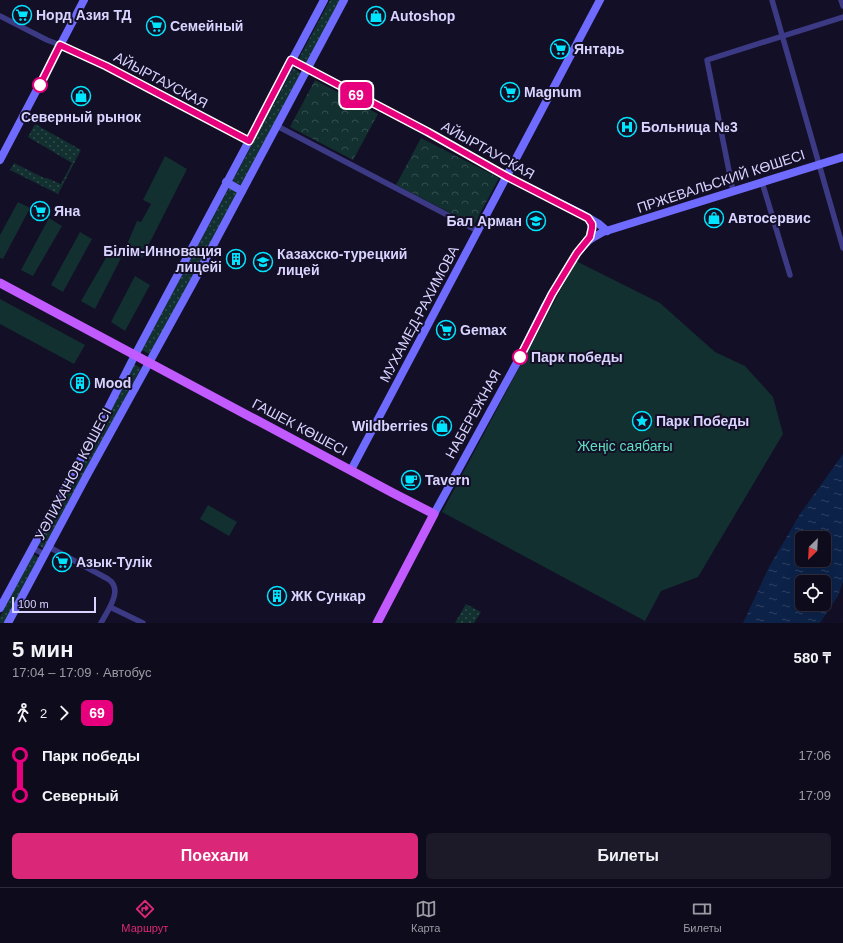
<!DOCTYPE html>
<html lang="ru">
<head>
<meta charset="utf-8">
<style>
	:root { --surface:#0e0b1c; --page:#1c1929; --text:#f1f3f6; --muted:#9b9ba3; --line:#2e2b3b; --accent:#db2777 }
	body { margin:0; font-family:Arial,sans-serif; background:var(--page); color:var(--text); height:100vh; display:flex; flex-direction:column; font-size:15px; white-space:nowrap }
	* { box-sizing:border-box; margin:0 }
	p { font-size:13px; color:var(--muted) }
	.icon { flex:none; width:22px; height:22px; fill:none; stroke:currentColor; stroke-width:2; stroke-linecap:round; stroke-linejoin:round }
	.map { position:relative; height:623px; overflow:hidden }
	.panel { display:flex; flex-direction:column; background:var(--surface); flex:1 }
	.panel>* { flex:none }
	.badge { padding:0 8px; border-radius:6px; font-size:14px; line-height:26px }
	.needle { width:26px; rotate:204deg }
	.fabs { position:absolute; left:795px; top:531px; display:grid; gap:8px }
	.fabs a { display:grid; place-items:center; width:36px; height:36px; border-radius:6px; background:var(--surface); box-shadow:0 4px 16px #0002,0 0 0 1px var(--line); font-size:20px }
	.scale { position:absolute; left:12px; bottom:10px; width:84px; box-sizing:border-box; padding-left:4px; border:2px solid #d9d4ff; border-top:0; font-size:11px; line-height:14px; white-space:nowrap; color:#d9d4ff; -webkit-text-stroke:3px #130f26; paint-order:stroke }
	.map>.badge { position:absolute; translate:-50% -50%; box-shadow:0 0 0 2px #fff }
	.legs { display:flex; align-items:center; gap:6px; height:44px; padding:0 12px; font-size:13px }
	.legs p { margin-inline-start:auto }
	.summary { display:flex; align-items:center; justify-content:space-between; height:68px; padding:0 12px }
	h1 { font-size:22px; font-weight:600; line-height:30px }
	.action { display:flex; gap:8px; margin-top:auto; padding:8px 12px }
	.action a { flex:1; height:46px; border-radius:6px; background:var(--accent); color:#fff; font-size:16px; font-weight:600; line-height:46px; text-align:center }
	.action a+a { background:var(--page); color:var(--text) }
	ul { padding:0 12px; list-style:none }
	li { display:flex; align-items:center; gap:14px; height:40px; font-size:15px }
	li i { display:grid; place-items:center; width:6px; height:100%; margin:0 5px; background:currentColor }
	li i::after { content:''; width:10px; height:10px; margin:-5px; border:3px solid; border-radius:50%; background:var(--surface) }
	li p { margin-inline-start:auto }
	li:first-child i { background:linear-gradient(#0000 50%,currentColor 0) }
	li:last-child i { background:linear-gradient(currentColor 50%,#0000 0) }
	.menu { display:flex; justify-content:space-around; align-items:center; height:56px; border-top:1px solid var(--line); background:var(--surface); font-size:11px; color:var(--muted) }
	.menu a { display:grid; justify-items:center; gap:2px }
	.menu .active { color:var(--accent) }
	.map>svg:first-child { display:block }
	.grass { fill:url(#grass-dots) }
	.forest { fill:url(#forest-crowns) }
	.park { fill:#12302f }
	.water { fill:url(#water-ripples); fill-rule:evenodd }
	.lines { fill:none; stroke-linecap:round; stroke-linejoin:round }
	.street { stroke:#3d3a85; stroke-width:5.5 }
	.secondary { stroke:#6f6bff; stroke-width:8 }
	.primary { stroke:#c25bff; stroke-width:9 }
	.line-1-casing { stroke:#fff; stroke-width:9 }
	.line-1 { stroke:#e6007e; stroke-width:6 }
	.stop-1-dot { fill:#fff; stroke:#e6007e; stroke-width:2 }
	.labels { text-anchor:middle; stroke-width:4; stroke-linejoin:round; paint-order:stroke }
	.poi-label { font-size:14px; font-weight:bold; fill:#d9d4ff; stroke:#130f26; text-anchor:start }
	.street-label { font-size:14px; fill:#d9d4ff; stroke:#130f26 }
	.stop-label { font-size:14px; font-weight:bold; fill:#d9d4ff; stroke:#130f26; text-anchor:start }
	.park-label { font-size:14px; fill:#5fe0c0; stroke:#130f26 }
</style>
</head>
<body>
<div class="map">
<svg width="843" height="623" viewBox="0 0 843 623">
	<defs>
		<pattern id="grass-dots" width="8" height="8" patternUnits="userSpaceOnUse"><rect width="8" height="8" fill="#12302f"/><path d="M2 2h.1M6 6h.1" fill="none" stroke="#344d4e" stroke-width="1.8" stroke-linecap="round"/></pattern>
		<pattern id="forest-crowns" width="20" height="18" patternUnits="userSpaceOnUse"><rect width="20" height="18" fill="#12302f"/><path d="M2 6a3 3 0 1 1 6 0M12 15a3 3 0 1 1 6 0" fill="none" stroke="#344d4e"/></pattern>
		<pattern id="water-ripples" width="26" height="14" patternUnits="userSpaceOnUse"><rect width="26" height="14" fill="#0c2248"/><path d="M2 4q2-2 4 0t4 0M15 11q2-2 4 0t4 0" fill="none" stroke="#2f4163"/></pattern>
	</defs>
	<rect width="100%" height="100%" fill="#130f26"/>
	<g class="grass">
		<polygon points="330,0 340,0 306,64 298,60"/>
		<polygon points="293,68 301,73 151,355 142,350"/>
		<polygon points="35,124 81,150 58,194 10,170 14,163 44,178 47,178 61,184 72,163 28,137"/>
		<polygon points="134,364 141,368 44,549 38,545"/>
		<polygon points="33,554 39,558 4,623 0,623 0,617"/>
		<polygon points="466,604 481,612 474,623 455,623"/>
	</g>
	<g class="forest">
		<polygon points="315,80 378,114 353,160 290,127"/>
		<polygon points="421,138 499,178 474,225 396,185"/>
	</g>
	<g class="park">
		<polygon points="165,156 187,169 142,258 125,249 137,221 141,222 151,204 143,200"/>
		<polygon points="18,202 30,208 3,259 0,258 0,235"/>
		<polygon points="49,218 62,226 33,276 21,270"/>
		<polygon points="80,232 92,239 63,292 51,285"/>
		<polygon points="110,251 121,258 95,309 81,301"/>
		<polygon points="576,261 660,303 715,352 745,366 773,397 783,434 698,577 661,591 645,621 442,512"/>
		<polygon points="135,276 150,285 125,331 111,322"/>
		<polygon points="0,299 85,345 74,364 0,324"/>
		<polygon points="208,505 237,522 229,536 200,519"/>
	</g>
	<path class="water" d="M843,454V582L838,596L820,623H743L769,567L800,514ZM802,538H824V560H802ZM802,582H824V604H802Z"/>
	<g class="lines">
		<g class="street">
			<polyline points="772,0 843,248"/>
			<polyline points="841,0 843,6"/>
			<polyline points="0,16 47,40 60,45 106,66 249,141"/>
			<polyline points="291,60 428,132 506,176"/>
			<polyline points="277,126 478,231"/>
			<polyline points="762,182 790,275"/>
			<polyline points="733,191 707,60 843,17"/>
			<path d="M49,547L108,579C124,589 108,610 101,623"/>
			<polyline points="33,548 45,555"/>
			<polyline points="110,607 143,623"/>
		</g>
		<g class="secondary">
			<polyline points="0,160 84,0"/>
			<polyline points="506,176 580,213 599,224 607,231"/>
			<polyline points="226,182 242,191"/>
			<path d="M588,241C593,233 594,226 588,218"/>
			<polyline points="351,470 600,0"/>
			<polyline points="434,514 520,357 545,306 572,261 577,253 588,241 594,237 603,232 843,157"/>
			<polyline points="0,608 104,416 135,355 324,0"/>
			<polyline points="8,623 86,477 193,283 344,0"/>
		</g>
		<polyline class="primary" points="0,283 393,493 434,514 377,623"/>
	</g>
	<g class="lines">
		<g class="line-1-casing">
			<polyline id="line-1" points="40,85 60,45 106,66 249,141 291,60 428,132 506,176 588,218 592,224 592,228 590,237 577,253 552,294 520,357"/>
		</g>
		<use href="#line-1" class="line-1"/>
	</g>
	<defs>
		<g id="supermarket-ring" transform="scale(1)"><circle r="9.5" fill="#130f26" stroke="#00e5ff" stroke-width="1.5"/><path d="M-6-5.5h2.5l.6 2H6L4.5 2H-2.5L-4.4-4H-6ZM-1.5 3.2a1.3 1.3 0 1 0 .1 0ZM3 3.2a1.3 1.3 0 1 0 .1 0Z" fill="#00e5ff"/></g>
		<g id="shop-ring" transform="scale(1)"><circle r="9.5" fill="#130f26" stroke="#00e5ff" stroke-width="1.5"/><path d="M-5-2.5h2.3a2.7 3.5 0 0 1 5.4 0H5L5.5 6h-11ZM-1.5-2.5h3a1.5 2.3 0 0 0-3 0Z" fill="#00e5ff"/></g>
		<g id="hospital-ring" transform="scale(1)"><circle r="9.5" fill="#130f26" stroke="#00e5ff" stroke-width="1.5"/><path d="M-5-5h3v3.5h4V-5h3V5h-3V1.5h-4V5h-3Z" fill="#00e5ff"/></g>
		<g id="school-ring" transform="scale(1)"><circle r="9.5" fill="#130f26" stroke="#00e5ff" stroke-width="1.5"/><path d="M0-5L7-2L0 1L-7-2ZM-4 1L0 2.5L4 1V4Q0 6-4 4Z" fill="#00e5ff"/></g>
		<g id="building-ring" transform="scale(1)"><circle r="9.5" fill="#130f26" stroke="#00e5ff" stroke-width="1.5"/><path d="M-4-6H4V6H1V3H-1V6H-4ZM-2.5-4.3h1.7v1.8h-1.7ZM.8-4.3h1.7v1.8H.8ZM-2.5-1h1.7V.8h-1.7ZM.8-1h1.7V.8H.8Z" fill="#00e5ff"/></g>
		<g id="sight-ring" transform="scale(1)"><circle r="9.5" fill="#130f26" stroke="#00e5ff" stroke-width="1.5"/><path d="M0-6L1.8-2.2L6-1.7L2.9 1.2L3.7 5.4L0 3.3L-3.7 5.4L-2.9 1.2L-6-1.7L-1.8-2.2Z" fill="#00e5ff"/></g>
		<g id="cafe-ring" transform="scale(1)"><circle r="9.5" fill="#130f26" stroke="#00e5ff" stroke-width="1.5"/><path d="M-5.5-4.5H6V0H3Q3 3.5 0 3.5H-2.5Q-5.5 3.5-5.5 0ZM3-3.2v2h1.7v-2ZM-6 4.5H4V6H-6Z" fill="#00e5ff"/></g>
	</defs>
	<g fill-rule="evenodd">
		<use href="#supermarket-ring" x="22" y="15"/>
		<use href="#shop-ring" x="376" y="16"/>
		<use href="#supermarket-ring" x="156" y="26"/>
		<use href="#supermarket-ring" x="560" y="49"/>
		<use href="#supermarket-ring" x="510" y="92"/>
		<use href="#shop-ring" x="81" y="96"/>
		<use href="#hospital-ring" x="627" y="127"/>
		<use href="#supermarket-ring" x="40" y="211"/>
		<use href="#shop-ring" x="714" y="218"/>
		<use href="#school-ring" x="536" y="221"/>
		<use href="#building-ring" x="236" y="259"/>
		<use href="#school-ring" x="263" y="262"/>
		<use href="#supermarket-ring" x="446" y="330"/>
		<use href="#building-ring" x="80" y="383"/>
		<use href="#sight-ring" x="642" y="421"/>
		<use href="#shop-ring" x="442" y="426"/>
		<use href="#cafe-ring" x="411" y="480"/>
		<use href="#supermarket-ring" x="62" y="562"/>
		<use href="#building-ring" x="277" y="596"/>
	</g>
	<g class="stop-1-dot">
		<circle cx="40" cy="85" r="7"/>
		<circle cx="520" cy="357" r="7"/>
	</g>
	<g class="labels">
		<g class="poi-label">
			<text x="36" y="20">Норд Азия ТД</text>
			<text x="390" y="21">Autoshop</text>
			<text x="170" y="31">Семейный</text>
			<text x="574" y="54">Янтарь</text>
			<text x="524" y="97">Magnum</text>
			<text x="81" y="122" text-anchor="middle">Северный рынок</text>
			<text x="641" y="132">Больница №3</text>
			<text x="54" y="216">Яна</text>
			<text x="728" y="223">Автосервис</text>
			<text x="522" y="226" text-anchor="end">Бал Арман</text>
			<text x="222" y="256" text-anchor="end">Білім-Инновация<tspan x="222" dy="16">лицейі</tspan></text>
			<text x="277" y="259">Казахско-турецкий<tspan x="277" dy="16">лицей</tspan></text>
			<text x="460" y="335">Gemax</text>
			<text x="94" y="388">Mood</text>
			<text x="656" y="426">Парк Победы</text>
			<text x="428" y="431" text-anchor="end">Wildberries</text>
			<text x="425" y="485">Tavern</text>
			<text x="76" y="567">Азык-Тулiк</text>
			<text x="291" y="601">ЖК Сункар</text>
		</g>
		<g class="street-label">
			<text transform="translate(161 80) rotate(28)" y="5">АЙЫРТАУСКАЯ</text>
			<text transform="translate(488 150) rotate(29)" y="5">АЙЫРТАУСКАЯ</text>
			<text transform="translate(721 181) rotate(-18)" y="5">ПРЖЕВАЛЬСКИЙ КӨШЕСІ</text>
			<text transform="translate(419 314) rotate(-62)" y="5">МУХАМЕД-РАХИМОВА</text>
			<text transform="translate(473 414) rotate(-61)" y="5">НАБЕРЕЖНАЯ</text>
			<text transform="translate(300 427) rotate(28)" y="5">ГАШЕК КӨШЕСІ</text>
			<text transform="translate(73 474) rotate(-62)" y="5">УӘЛИХАНОВ КӨШЕСІ</text>
		</g>
		<g class="stop-label">
			<text x="531" y="362">Парк победы</text>
		</g>
		<g class="park-label">
			<text x="625" y="451">Жеңіс саябағы</text>
		</g>
	</g>
</svg>
<div class="fabs">
<a><svg class="needle" viewBox="-14 -14 28 28"><path d="M0-13l5 13h-10z" fill="#e53935"/><path d="M0 13l5-13h-10z" fill="#9b9ba3"/></svg></a>
<a><svg class="icon" aria-label="locate" viewBox="0 0 24 24"><circle cx="12" cy="12" r="6"/><path d="M12 2v4M12 18v4M2 12h4M18 12h4"/></svg></a>
</div>
<div class="scale">100 m</div>
<b class="badge" style="left:356px;top:95px;background:#e6007e;color:#fff">69</b>
</div>
<section class="panel">
<div class="summary"><div><h1>5 мин</h1><p>17:04 – 17:09 · Автобус</p></div><b>580 ₸</b></div>
<div class="legs"><svg class="icon" aria-label="walk" viewBox="0 0 24 24"><circle cx="13" cy="4" r="2"/><path d="M13 8l-2 6 4 7M11 14l-3 7M7 12l3-4h3l4 4"/></svg>2<svg class="icon" aria-label="forward" viewBox="0 0 24 24"><path d="M9 5l7 7-7 7"/></svg><b class="badge" style="background:#e6007e;color:#fff">69</b></div>
<ul>
<li><i style="color:#e6007e"></i><b>Парк победы</b><p>17:06</p></li>
<li><i style="color:#e6007e"></i><b>Северный</b><p>17:09</p></li>
</ul>
<div class="action"><a>Поехали</a><a>Билеты</a></div>
</section>
<nav class="menu">
<a class="active"><svg class="icon" aria-label="directions" viewBox="0 0 24 24"><path d="M12 3l9 9-9 9-9-9zM9 14v-3h6M13 9l2 2-2 2"/></svg>Маршрут</a>
<a><svg class="icon" aria-label="map" viewBox="0 0 24 24"><path d="M3 6l6-2 6 2 6-2v14l-6 2-6-2-6 2zM9 4v14M15 6v14"/></svg>Карта</a>
<a><svg class="icon" aria-label="tickets" viewBox="0 0 24 24"><path d="M3 7h18v10H3zM15 7v10"/></svg>Билеты</a>
</nav>
</body>
</html>
